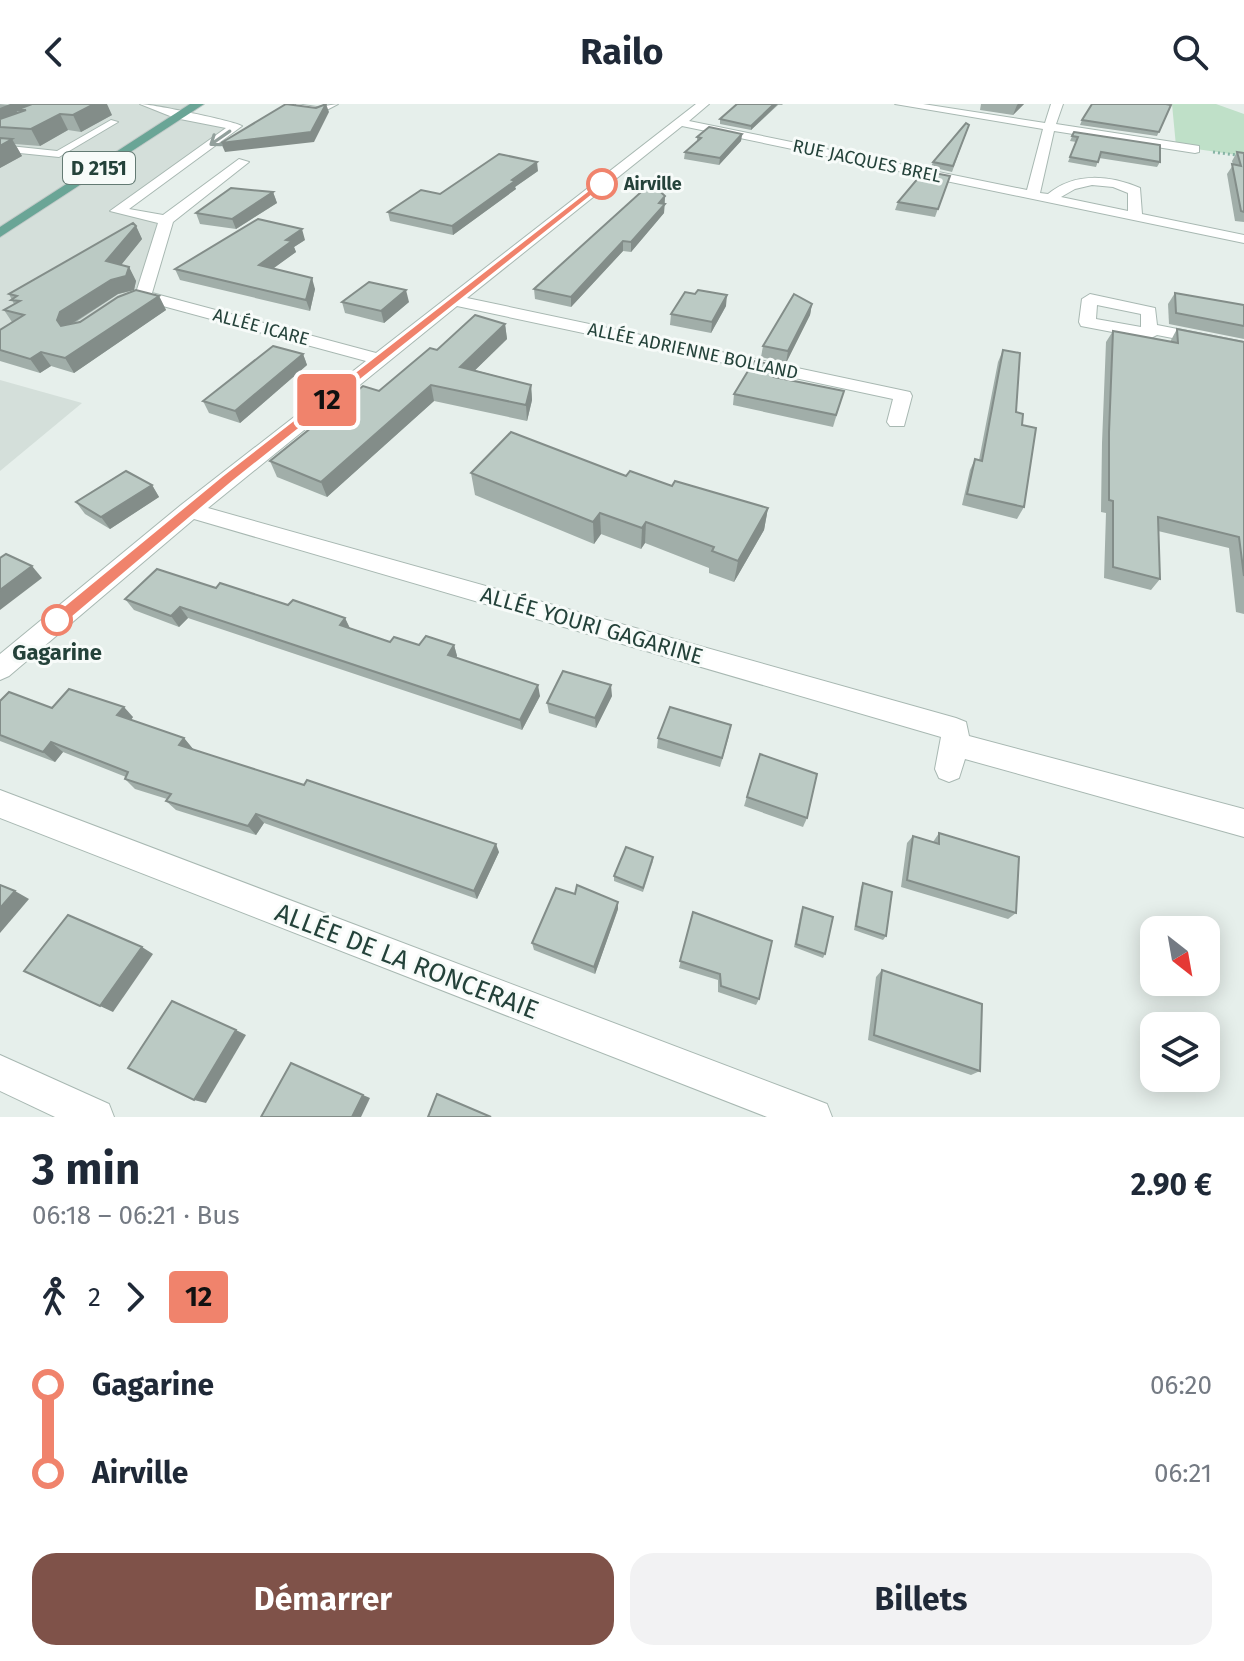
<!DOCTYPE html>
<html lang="fr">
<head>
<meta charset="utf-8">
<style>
	:root { --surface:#fff; --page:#f2f2f3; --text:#1f2937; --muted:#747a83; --accent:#7f5249 }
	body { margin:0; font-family:"Fira Sans",sans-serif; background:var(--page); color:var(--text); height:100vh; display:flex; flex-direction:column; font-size:30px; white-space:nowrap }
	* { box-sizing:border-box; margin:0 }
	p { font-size:26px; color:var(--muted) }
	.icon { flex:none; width:44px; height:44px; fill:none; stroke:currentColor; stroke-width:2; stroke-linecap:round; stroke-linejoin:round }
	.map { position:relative; height:1013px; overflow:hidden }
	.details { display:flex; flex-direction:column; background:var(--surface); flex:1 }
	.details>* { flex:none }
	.badge { padding:0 16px; border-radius:6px; font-size:28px; line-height:52px }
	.needle { width:52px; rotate:149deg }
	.controls { position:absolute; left:1140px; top:812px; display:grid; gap:16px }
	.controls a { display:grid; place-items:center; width:80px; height:80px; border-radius:16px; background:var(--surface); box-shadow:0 4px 20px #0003; font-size:40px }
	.map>.badge { position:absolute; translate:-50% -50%; box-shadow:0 0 0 4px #fff }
	.legs { display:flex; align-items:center; gap:12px; height:88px; padding:0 32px; font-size:26px }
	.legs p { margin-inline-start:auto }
	.head { display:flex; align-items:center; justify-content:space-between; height:136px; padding:0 32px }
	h1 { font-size:44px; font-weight:700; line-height:60px }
	.primary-button { display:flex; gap:16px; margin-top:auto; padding:16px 32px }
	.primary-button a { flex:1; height:92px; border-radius:24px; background:var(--accent); color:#fff; font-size:32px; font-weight:700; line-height:92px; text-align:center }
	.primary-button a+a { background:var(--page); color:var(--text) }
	ul { padding:0 32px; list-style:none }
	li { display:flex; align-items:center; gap:28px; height:88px; font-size:30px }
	li i { display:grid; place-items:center; width:12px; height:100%; margin:0 10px; background:currentColor }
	li i::after { content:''; width:20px; height:20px; margin:-10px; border:6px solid; border-radius:50%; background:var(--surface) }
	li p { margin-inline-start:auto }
	li:first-child i { background:linear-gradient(#0000 50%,currentColor 0) }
	li:last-child i { background:linear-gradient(currentColor 50%,#0000 0) }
	header { display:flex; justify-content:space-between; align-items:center; height:104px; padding:0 32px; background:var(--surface); font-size:36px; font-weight:700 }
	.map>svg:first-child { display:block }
	.built { fill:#d4dfda }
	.green { fill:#bfe0c8 }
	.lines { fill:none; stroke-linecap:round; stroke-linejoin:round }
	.service-casing { stroke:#a8b8b2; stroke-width:2 }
	.minor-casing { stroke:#a8b8b2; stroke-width:2 }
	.primary-casing { stroke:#c2cac8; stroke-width:2 }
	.path { stroke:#86b3a5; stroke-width:3; stroke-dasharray:2 3; stroke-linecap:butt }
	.service { fill:#fff; fill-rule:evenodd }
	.minor { fill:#fff; fill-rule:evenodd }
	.primary { fill:#6aa596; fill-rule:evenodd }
	.wall { fill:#a1aea9 }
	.shaded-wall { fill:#838d89 }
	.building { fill:#bbcac4; stroke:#838d89; stroke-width:2 }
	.oneway { stroke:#92a09c }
	.line-1 { fill:#f0836c; stroke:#fff; stroke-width:2 }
	.stop-1-dot { fill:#fff; stroke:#f0836c; stroke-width:4 }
	.labels { text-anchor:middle; stroke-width:6; stroke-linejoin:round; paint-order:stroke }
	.far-street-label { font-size:18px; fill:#24423a; stroke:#f7fbf9 }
	.far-stop-label { font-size:18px; font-weight:bold; fill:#24423a; stroke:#f7fbf9; text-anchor:start }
	.shield { fill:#f7fbf9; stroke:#637a73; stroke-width:2 }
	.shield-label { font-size:20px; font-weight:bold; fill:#24423a }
	.street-label { font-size:22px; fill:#24423a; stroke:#f7fbf9 }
	.stop-label { font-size:22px; font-weight:bold; fill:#24423a; stroke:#f7fbf9 }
	.near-street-label { font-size:26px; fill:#24423a; stroke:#f7fbf9 }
</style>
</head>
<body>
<header><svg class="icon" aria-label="back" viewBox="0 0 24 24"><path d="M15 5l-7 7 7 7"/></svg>Railo<svg class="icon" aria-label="search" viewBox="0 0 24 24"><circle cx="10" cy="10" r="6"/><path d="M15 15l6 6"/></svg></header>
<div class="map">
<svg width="1244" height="1013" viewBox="0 0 1244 1013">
	<rect width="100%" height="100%" fill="#e6efeb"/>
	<g class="built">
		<polygon points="0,0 198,0 181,11 236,22 118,106 166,116 153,186 75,236 0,245"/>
		<polygon points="0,276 82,299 0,367"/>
	</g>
	<polygon class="green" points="1172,0 1216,0 1244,10 1244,52 1176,42"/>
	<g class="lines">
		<g class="service-casing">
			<polygon id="service" points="111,16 118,18 59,53 0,47 0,41 57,47"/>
		</g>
		<g class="minor-casing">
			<g id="minor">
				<path d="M140,0C152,0 234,17 242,22L129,105L163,111L239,55L249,58L173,118L152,189L376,249L696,0H709L689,17L1027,86L1043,25L895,0H923L1045,19L1051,0H1063L1056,20L1199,42V48L1195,49L1054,27L1040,89L1048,90C1075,68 1109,71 1140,84L1142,110L1244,131V139L682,22L467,194L910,288L912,292L904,322H890L887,318L893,295L457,202L208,404L956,614L966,618L969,632L1244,705V733L965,655L959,674L949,678L939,674L935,665L941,633L194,415L9,572L0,576V550L181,401L366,257L137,195L135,192L158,119L110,107L226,24L175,14ZM1092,81L1113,83L1128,89V107L1061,93L1075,85Z"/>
				<polygon points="296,0 317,3 338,0 319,10 297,7"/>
				<path d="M1090,190L1155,204L1157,221L1244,238V248L1157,231L1149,235L1081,222L1079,218L1082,195ZM1097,201L1141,210V223L1096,215Z"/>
				<polygon points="0,686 814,995 827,1000 832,1013 767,1013 0,714"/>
				<polygon points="0,951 109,1000 114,1013 55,1013 0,987"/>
			</g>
		</g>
		<g class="primary-casing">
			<polygon id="primary" points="190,0 204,0 0,133 0,123"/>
		</g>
		<polyline class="path" points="1213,48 1244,52"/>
		<use href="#service" class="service"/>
		<use href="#minor" class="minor"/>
		<use href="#primary" class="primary"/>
	</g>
	<g class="wall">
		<polygon points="0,0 112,11 81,28 68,26 40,42 15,40 22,52 0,64"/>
		<polygon points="737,0 783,0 782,1 778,1 751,26 720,20 720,15"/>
		<polygon points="981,0 1024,0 1013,11 980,6"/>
		<polygon points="1171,1 1157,32 1080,21 1082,16"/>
		<polygon points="969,21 952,68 931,63 933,58"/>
		<polygon points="1074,28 1160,58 1157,63 1099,54 1096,63 1068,58 1076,38 1070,37"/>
		<polygon points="742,30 741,37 719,61 684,55 685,48 697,37 697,33"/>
		<polygon points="1237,48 1244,49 1244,118 1235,117 1227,70 1233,61 1232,57"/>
		<polygon points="538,67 515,83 516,85 453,131 390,117 388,108 440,90"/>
		<polygon points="950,72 935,113 895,106 898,98"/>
		<polygon points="273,88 277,99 236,125 200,120 196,109"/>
		<polygon points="665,92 664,109 631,148 623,147 571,203 535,195 534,185"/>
		<polygon points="136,122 142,135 121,161 129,163 136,177 134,186 118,190 73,220 159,192 166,206 74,269 51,262 40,269 0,257 0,226 12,218 4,206 14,200 9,190"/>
		<polygon points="305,136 294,143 296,148 273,164 315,185 310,207 180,176 175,165"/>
		<polygon points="1175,189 1244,201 1244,235 1169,220 1168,200"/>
		<polygon points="342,198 409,198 384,219 345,209"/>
		<polygon points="812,200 810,211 786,259 761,253 763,242"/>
		<polygon points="726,202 711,229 670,221 671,210"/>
		<polygon points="505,220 507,235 475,266 531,281 532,296 527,317 434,297 327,393 277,373 270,357 379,287 437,246"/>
		<polygon points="1177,225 1244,238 1244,510 1236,508 1229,444 1158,427 1160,475 1151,486 1104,474 1106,409 1101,408 1102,339 1106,238 1113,227 1170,238"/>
		<polygon points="1003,246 1016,308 1022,321 1024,403 1017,415 962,401 970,366 975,355 979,356 998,258"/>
		<polygon points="303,250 307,261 240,319 209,309 203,297"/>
		<polygon points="778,274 844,287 833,323 733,301 734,290"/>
		<polygon points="471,369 626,372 768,404 764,426 734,478 709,469 709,464 645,439 641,445 601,430 594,440 475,391"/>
		<polygon points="152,381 159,393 110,425 85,410 76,398"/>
		<polygon points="216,484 345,514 350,524 390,538 419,541 454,541 457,552 456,554 540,592 522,626 188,514 179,523 134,506 125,495"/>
		<polygon points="612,592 596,624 549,609 547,599"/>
		<polygon points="0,597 133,613 131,616 184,634 193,645 192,646 499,748 477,795 264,719 256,731 176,706 166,697 167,695 135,685 125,675 126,673 63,648 55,658 0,637"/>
		<polygon points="729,632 720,663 657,644 658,634"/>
		<polygon points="760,650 807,714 803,723 744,702"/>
		<polygon points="939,729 1016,809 1008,815 901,783 907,739 913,732 933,738"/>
		<polygon points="653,757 643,788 614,777 614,772"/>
		<polygon points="863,779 886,832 883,836 854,826 861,783"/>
		<polygon points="803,803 825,850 823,854 794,843 801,807"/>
		<polygon points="618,805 595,870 534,846 532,839"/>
		<polygon points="693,808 759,895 756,901 718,888 718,876 679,864"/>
		<polygon points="882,866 980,967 971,971 868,936 876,873"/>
	</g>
	<g class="shaded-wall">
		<polygon points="10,0 49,0 16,6 19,11 0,18 0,4"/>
		<polygon points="94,0 107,0 112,11 81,28 73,11"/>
		<polygon points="326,0 329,8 314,38 225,48 221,39"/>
		<polygon points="774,0 778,0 751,26 751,22"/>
		<polygon points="1018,0 1024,0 1013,11 1017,1"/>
		<polygon points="60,10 68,26 40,42 31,25"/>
		<polygon points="742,30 741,37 719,61 720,54"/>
		<polygon points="12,35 22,52 0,64 0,42"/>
		<polygon points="537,58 538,67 515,83 516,85 453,131 452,122"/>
		<polygon points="273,88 277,99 236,125 232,115"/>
		<polygon points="665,92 664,109 631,148 631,138"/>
		<polygon points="136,122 142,135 113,171 106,157"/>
		<polygon points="302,125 305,136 294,143 296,148 263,172 259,161 286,136"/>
		<polygon points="623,137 623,147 571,203 571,193"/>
		<polygon points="129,163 136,177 134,186 118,190 68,222 65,230 57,216 60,208"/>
		<polygon points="312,174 315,185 310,207 306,196"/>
		<polygon points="406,186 409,198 384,219 381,207"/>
		<polygon points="727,191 726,202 711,229 712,218"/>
		<polygon points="159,192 166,206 74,269 65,254"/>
		<polygon points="812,200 810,211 786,259 788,247"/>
		<polygon points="505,220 507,235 463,278 460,263"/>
		<polygon points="41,248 51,262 40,269 30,255"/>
		<polygon points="303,250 307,261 240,319 235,307"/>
		<polygon points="431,281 434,297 327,393 321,378"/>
		<polygon points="531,281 532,296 527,317 526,301"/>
		<polygon points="152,381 159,393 110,425 101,413"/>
		<polygon points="768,404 764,426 734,478 738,457"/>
		<polygon points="600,409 601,430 594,440 593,418"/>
		<polygon points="646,418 645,439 641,445 642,424"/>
		<polygon points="32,462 42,474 0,506 0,486"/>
		<polygon points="180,503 188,514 179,523 171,512"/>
		<polygon points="345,514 350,525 340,521"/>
		<polygon points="454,541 457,552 451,562 448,551"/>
		<polygon points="538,581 540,592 522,626 520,616"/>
		<polygon points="611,581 612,592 596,624 595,614"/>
		<polygon points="124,603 133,613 127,621 117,611"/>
		<polygon points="184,634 193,645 188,651 179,641"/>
		<polygon points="51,638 63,648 55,658 43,648"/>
		<polygon points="256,710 264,719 256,731 248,722"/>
		<polygon points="496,740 499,748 477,795 474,787"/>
		<polygon points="15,787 29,795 0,829 0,804"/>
		<polygon points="618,798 618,805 595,870 594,863"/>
		<polygon points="142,843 153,850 113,908 100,902"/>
		<polygon points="236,926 246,931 206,999 194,996"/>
		<polygon points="363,991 370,994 361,1013 352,1013"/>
	</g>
	<g class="building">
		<polygon points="32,0 94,0 73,11 60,10 31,25 0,23 0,15 26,6 16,6"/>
		<polygon points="286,0 316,4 326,0 311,28 221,39"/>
		<polygon points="737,0 774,0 751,22 720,15"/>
		<polygon points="1092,0 1166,0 1171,1 1159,28 1082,16"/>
		<polygon points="966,19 969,21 953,62 933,58"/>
		<polygon points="709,23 742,30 720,54 685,48 701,34 697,33"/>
		<polygon points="1074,28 1160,41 1160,58 1101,48 1098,58 1070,53 1078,33 1072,32"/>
		<polygon points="0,34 12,35 0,42"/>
		<polygon points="1237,48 1244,49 1244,108 1241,107 1232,60 1241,62"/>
		<polygon points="499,50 537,58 512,76 515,77 452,122 388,108 421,86 440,90"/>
		<polygon points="924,67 950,72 938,105 898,98"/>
		<polygon points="651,79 665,92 659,99 665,100 631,138 623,137 571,193 534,185"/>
		<polygon points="231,84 273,88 232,115 196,109"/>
		<polygon points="258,115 302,125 286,136 292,137 259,161 312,174 306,196 175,165"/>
		<polygon points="133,119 136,122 106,157 129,163 126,172 111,176 60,208 57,216 61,222 80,218 118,193 136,186 159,192 65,254 41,248 30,255 0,246 0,226 24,211 4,206 20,197 11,196 17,192 9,190"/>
		<polygon points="369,178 406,186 381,207 342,198"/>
		<polygon points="698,186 727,191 712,218 671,210 685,188 695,190"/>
		<polygon points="1175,189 1244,201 1244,222 1176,209"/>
		<polygon points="794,190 812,200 788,247 763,242"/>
		<polygon points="475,211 505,220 460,263 531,281 526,301 431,281 321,378 270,357 363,282 379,287 430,244 437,246"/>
		<polygon points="1177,225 1244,238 1244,472 1239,433 1158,413 1160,475 1113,463 1113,397 1109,396 1109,328 1113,227 1178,239"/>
		<polygon points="273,242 303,250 235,307 203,297"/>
		<polygon points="1003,246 1020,249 1016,308 1023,310 1022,321 1036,324 1024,403 967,390 975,355 982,357"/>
		<polygon points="754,257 780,262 774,273 844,287 836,311 734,290"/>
		<polygon points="511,328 626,372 630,367 672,382 675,377 768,404 738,457 712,447 714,443 646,418 642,424 600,409 593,418 471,369"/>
		<polygon points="126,367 152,381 101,413 76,398"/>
		<polygon points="6,450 32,462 0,486 0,454"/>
		<polygon points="157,465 216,484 220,479 288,501 293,496 345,514 340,521 390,538 394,533 419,541 426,532 454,541 448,551 538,581 520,616 180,503 171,512 125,495"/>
		<polygon points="563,567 611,581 595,614 547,599"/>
		<polygon points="69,585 124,603 117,611 184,634 179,641 304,681 307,676 496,740 474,787 256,710 248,722 166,697 171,690 125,675 128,668 51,638 43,648 0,631 0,597 9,588 52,604"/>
		<polygon points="670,603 731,621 722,654 658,634"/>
		<polygon points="760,650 817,670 807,714 747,693"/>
		<polygon points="939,729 1019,753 1016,809 907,776 913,732 939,740"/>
		<polygon points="626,743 653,753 643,784 614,772"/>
		<polygon points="863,779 892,788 886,832 856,822"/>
		<polygon points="0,781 15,787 0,804"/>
		<polygon points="577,781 618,798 594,863 532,839 556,784 575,790"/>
		<polygon points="803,803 833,813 825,850 796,840"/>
		<polygon points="693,808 772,837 759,895 721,882 720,870 680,857"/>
		<polygon points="68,811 142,843 100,902 24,867"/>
		<polygon points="882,866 982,900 980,967 874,931"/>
		<polygon points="172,897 236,926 194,996 128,964"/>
		<polygon points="291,959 363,991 352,1013 261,1013"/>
		<polygon points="437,990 491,1013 428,1013"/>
	</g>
	<defs><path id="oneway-shaft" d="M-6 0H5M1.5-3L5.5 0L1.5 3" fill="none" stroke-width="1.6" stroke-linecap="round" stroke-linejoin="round" transform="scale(2)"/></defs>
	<use class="oneway" href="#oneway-shaft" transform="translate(220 34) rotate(145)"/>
	<polygon class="line-1" points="599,78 606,80 232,378 63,521 52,521 52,512 222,372"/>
	<g class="stop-1-dot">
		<circle cx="602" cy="80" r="14"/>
		<circle cx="57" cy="516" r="14"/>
	</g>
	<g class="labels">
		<g class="far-street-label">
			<text transform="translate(867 57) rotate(12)" y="6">RUE JACQUES BREL</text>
			<text transform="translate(261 223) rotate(15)" y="6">ALLÉE ICARE</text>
			<text transform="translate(693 247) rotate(12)" y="6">ALLÉE ADRIENNE BOLLAND</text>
		</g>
		<g class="far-stop-label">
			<text x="624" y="86">Airville</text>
		</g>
		<rect class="shield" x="63" y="48" width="72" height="32" rx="6"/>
		<g class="shield-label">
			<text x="99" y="71">D 2151</text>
		</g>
		<g class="street-label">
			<text transform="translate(592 521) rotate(16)" y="8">ALLÉE YOURI GAGARINE</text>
		</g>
		<g class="stop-label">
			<text x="57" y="556">Gagarine</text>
		</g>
		<g class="near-street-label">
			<text transform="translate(407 857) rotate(21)" y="9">ALLÉE DE LA RONCERAIE</text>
		</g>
	</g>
</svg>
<div class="controls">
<a><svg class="needle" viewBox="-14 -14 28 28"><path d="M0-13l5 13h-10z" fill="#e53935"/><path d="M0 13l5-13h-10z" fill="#747a83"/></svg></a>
<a><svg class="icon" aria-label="layers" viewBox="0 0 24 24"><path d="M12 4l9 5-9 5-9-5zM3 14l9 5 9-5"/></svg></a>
</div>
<b class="badge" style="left:327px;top:296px;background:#f0836c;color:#111">12</b>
</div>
<section class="details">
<div class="head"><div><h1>3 min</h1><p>06:18 – 06:21 · Bus</p></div><b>2.90 €</b></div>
<div class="legs"><svg class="icon" aria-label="walk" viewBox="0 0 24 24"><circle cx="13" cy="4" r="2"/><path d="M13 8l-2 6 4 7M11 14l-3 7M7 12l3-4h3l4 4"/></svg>2<svg class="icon" aria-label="forward" viewBox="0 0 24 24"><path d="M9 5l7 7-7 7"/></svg><b class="badge" style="background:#f0836c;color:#111">12</b></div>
<ul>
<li><i style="color:#f0836c"></i><b>Gagarine</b><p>06:20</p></li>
<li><i style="color:#f0836c"></i><b>Airville</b><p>06:21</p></li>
</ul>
<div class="primary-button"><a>Démarrer</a><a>Billets</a></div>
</section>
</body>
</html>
